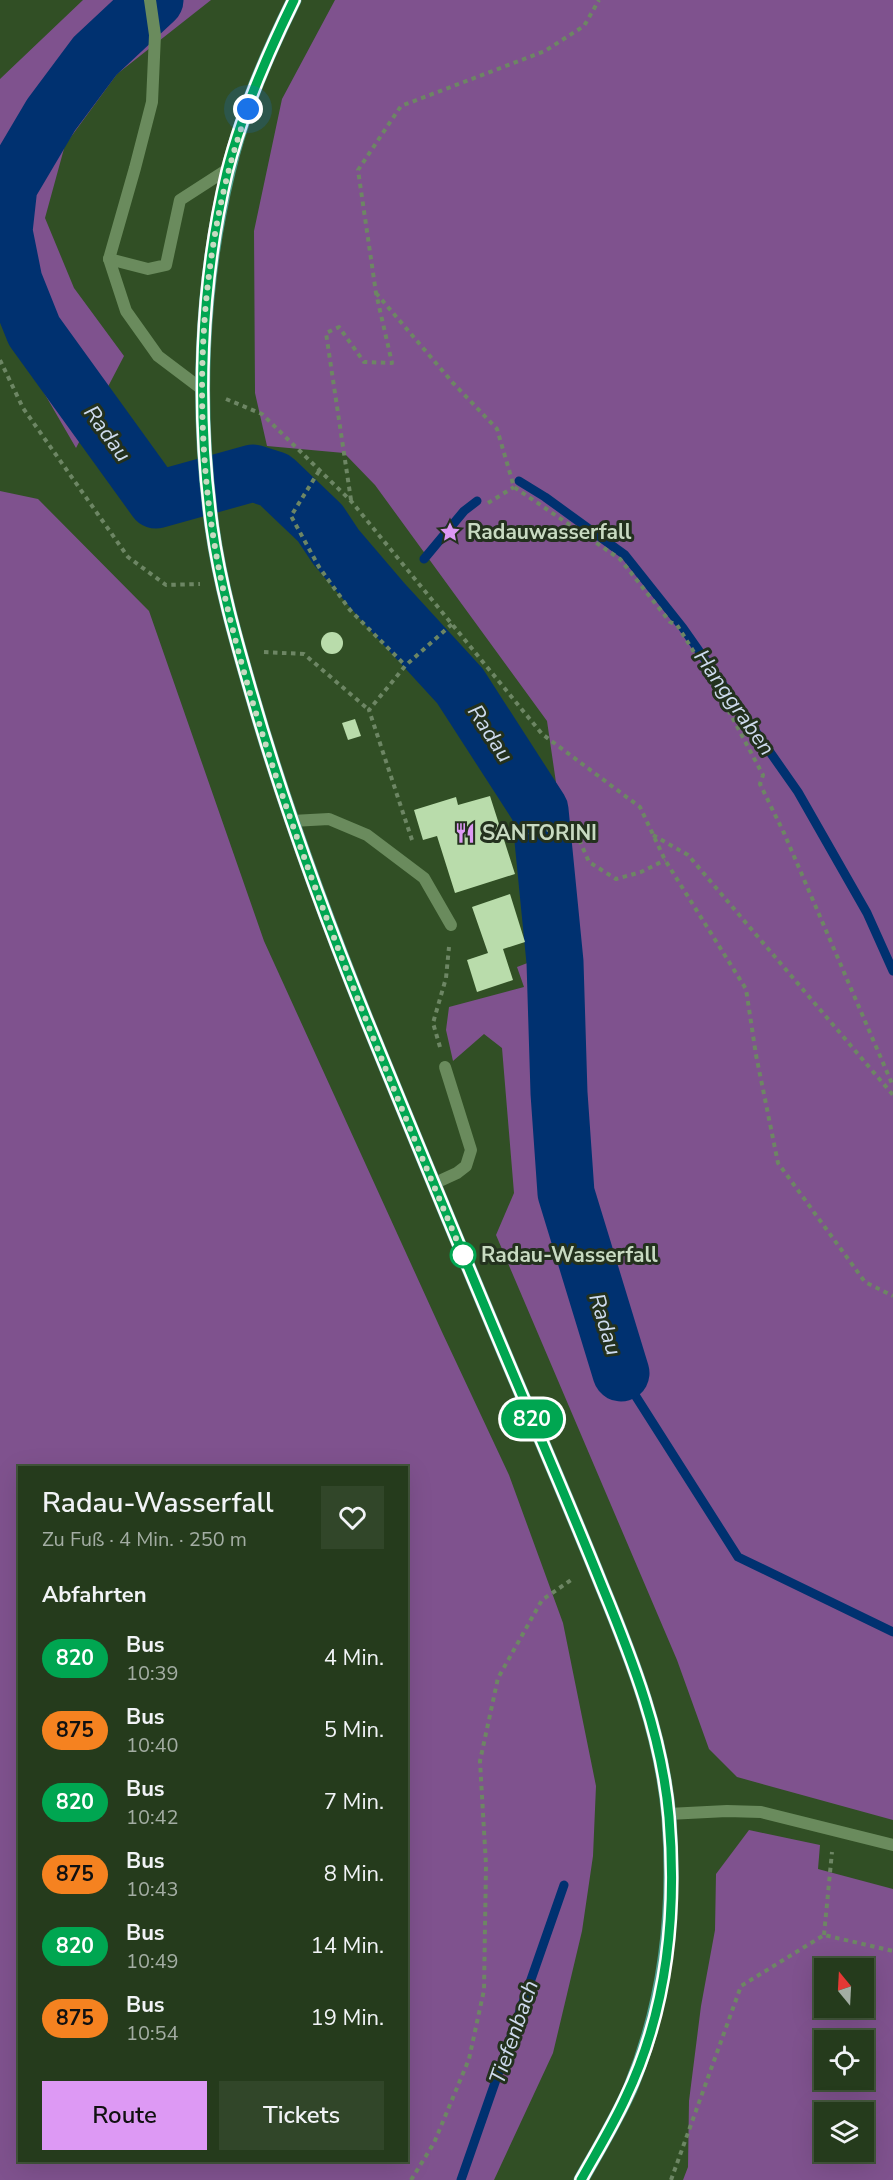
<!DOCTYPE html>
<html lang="de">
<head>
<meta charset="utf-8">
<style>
	:root { --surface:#253b1c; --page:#314629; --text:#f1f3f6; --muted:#a3ada3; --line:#42553b; --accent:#dd99f4 }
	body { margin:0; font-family:"Nunito Sans",sans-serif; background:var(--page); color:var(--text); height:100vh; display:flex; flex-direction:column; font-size:22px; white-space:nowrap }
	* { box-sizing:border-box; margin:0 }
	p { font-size:20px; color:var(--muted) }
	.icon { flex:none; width:33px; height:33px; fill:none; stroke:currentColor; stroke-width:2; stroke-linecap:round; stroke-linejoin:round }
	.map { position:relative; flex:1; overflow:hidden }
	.drawer { position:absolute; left:18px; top:1466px; width:390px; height:696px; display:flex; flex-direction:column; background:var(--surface); border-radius:0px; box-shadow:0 6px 24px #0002,0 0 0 2px var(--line) }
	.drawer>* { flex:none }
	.badge { padding:0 12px; border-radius:20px; font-size:21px; line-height:39px }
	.needle { width:39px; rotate:342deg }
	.buttons { position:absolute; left:814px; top:1958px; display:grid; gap:12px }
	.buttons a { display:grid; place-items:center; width:60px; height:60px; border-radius:0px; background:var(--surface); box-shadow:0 6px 24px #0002,0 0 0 2px var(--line); font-size:30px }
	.you { position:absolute; width:30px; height:30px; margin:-15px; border:4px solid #fff; border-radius:50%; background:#1a73e8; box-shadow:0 0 0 9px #1a73e833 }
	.map>.badge { position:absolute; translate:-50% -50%; box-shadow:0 0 0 3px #fff }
	h2 { padding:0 24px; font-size:22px; line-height:54px }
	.round { display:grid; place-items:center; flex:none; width:63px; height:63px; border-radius:0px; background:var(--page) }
	.summary { display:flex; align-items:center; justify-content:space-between; height:102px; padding:0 24px }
	h1 { font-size:28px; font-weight:600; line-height:45px }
	.button { display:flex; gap:12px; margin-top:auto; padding:12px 24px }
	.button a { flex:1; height:69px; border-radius:0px; background:var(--accent); color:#111; font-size:24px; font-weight:600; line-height:69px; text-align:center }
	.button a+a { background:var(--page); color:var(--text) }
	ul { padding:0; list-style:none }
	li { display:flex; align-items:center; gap:18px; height:72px; padding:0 24px }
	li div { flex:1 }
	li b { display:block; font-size:22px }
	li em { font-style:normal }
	li .badge { min-width:66px; font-weight:700; text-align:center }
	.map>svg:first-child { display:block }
	.green { fill:#7f528e; fill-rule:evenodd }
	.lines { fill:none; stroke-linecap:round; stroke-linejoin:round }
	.stream { stroke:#003170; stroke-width:9 }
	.river { stroke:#003170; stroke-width:57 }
	.building { fill:#b9dcab }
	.path { stroke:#6d8664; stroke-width:4; stroke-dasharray:4.5 4.5; stroke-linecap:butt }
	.lane { stroke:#6a8b5d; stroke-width:12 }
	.street { stroke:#6a8b5d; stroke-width:12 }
	.primary { stroke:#4c9f8e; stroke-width:15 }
	.line-casing { stroke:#fff; stroke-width:14 }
	.line { stroke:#00a651; stroke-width:9 }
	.walk { stroke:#c8dac2; stroke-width:6; stroke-dasharray:0 10.8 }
	.stop-dot { fill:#fff; stroke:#00a651; stroke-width:3 }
	.labels { text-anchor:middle; stroke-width:6; stroke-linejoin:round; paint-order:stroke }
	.poi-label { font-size:21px; font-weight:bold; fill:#c8dac2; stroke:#23311e; text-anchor:start }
	.stop-label { font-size:21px; font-weight:bold; fill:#c8dac2; stroke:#23311e; text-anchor:start }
	.water-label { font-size:22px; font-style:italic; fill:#cedbee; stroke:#23311e }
</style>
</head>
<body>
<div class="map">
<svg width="893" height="2180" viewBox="0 0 893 2180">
	<rect width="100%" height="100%" fill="#314f25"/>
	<g class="green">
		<polygon points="83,0 211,0 117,74 65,145 45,218 74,288 124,356 76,448 0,317 0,79"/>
		<polygon points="335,0 893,0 893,1820 737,1777 709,1749 677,1660 496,1235 514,1193 502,1048 484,1034 453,1061 446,1030 449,1007 524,987 517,967 572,946 566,851 547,721 375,485 344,453 267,446 255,393 254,231 282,99"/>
		<path d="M0,491L38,499L149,611L264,941L442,1332L509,1475L563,1623L596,1786L593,1856L582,1931L553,2053L494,2180H0ZM20,1467H406V2160H20Z"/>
		<path d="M749,1830L820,1845L818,1869L893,1889V2180H683L688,2167L689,2101L701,2006L715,1930L716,1874ZM825,1968H864V2007H825ZM825,2040H864V2079H825ZM825,2112H864V2151H825Z"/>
	</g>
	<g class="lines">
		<g class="stream">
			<polyline points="519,481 545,497 625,555 683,628 798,792 867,913 893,971"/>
			<polyline points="424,559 464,511 477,501"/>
			<polyline points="621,1373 738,1557 893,1632"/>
			<polyline points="461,2180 564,1885"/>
		</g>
		<polyline class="river" points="155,0 95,56 51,115 9,186 4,231 14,281 34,331 156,500 253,473 275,480 320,523 336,547 383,602 460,686 540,810 555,962 559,1093 566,1193 621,1373"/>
	</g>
	<g class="building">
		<circle cx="332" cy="643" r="11"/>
		<polygon points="355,719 361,736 348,740 342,723"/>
		<polygon points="490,796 515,874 455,893 437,836 423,840 414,810 456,797 458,805"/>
		<polygon points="510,894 525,942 503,949 513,980 477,992 467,960 488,953 472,907"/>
	</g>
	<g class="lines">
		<g class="path">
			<polyline points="376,293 453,383 497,429 514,487 620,559 670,622 677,625 717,689 763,775 760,784 784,833 893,1086"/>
			<polyline points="0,360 23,408 128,557 166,585 200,584"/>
			<polyline points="226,399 262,414 351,501 542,734 640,807 665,860 746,989 756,1055 778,1163 865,1282 893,1296"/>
			<polyline points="319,471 291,516 319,567 350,610 405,665"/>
			<polyline points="351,500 326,333 339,327 364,362 392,363 376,293 358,170 401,106 545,51 584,26 599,0"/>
			<polyline points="488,503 514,487"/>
			<polyline points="264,652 304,654 369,710"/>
			<polyline points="529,835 572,823 589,862 616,879 641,872 665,860"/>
			<polyline points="653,835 688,855 893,1095"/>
			<polyline points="412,840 369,710 406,665 452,624"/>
			<polyline points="440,1047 433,1023 446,978 449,947"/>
			<polyline points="824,1935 832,1852"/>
			<polyline points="411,2180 434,2143 469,2059 484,1990 486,1865 480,1761 498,1678 542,1600 574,1578"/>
			<polyline points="671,2180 741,1986 824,1935 893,1951"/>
		</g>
		<g class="lane">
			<polyline points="150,0 155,35 152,102 135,168 109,259 148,269 166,265 180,200 228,169"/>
			<polyline points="109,259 126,311 158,356 203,390"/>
			<polyline points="292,821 329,819 367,835 424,878 451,925"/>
			<polyline points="433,1184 457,1173 466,1166 471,1150 445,1067"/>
		</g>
		<polyline class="street" points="668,1814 727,1811 761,1812 893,1845"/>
		<path class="primary" d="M294,0C267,55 242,112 228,172C200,287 196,410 212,527C220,584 236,640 252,695C284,806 324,914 367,1021C421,1153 475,1285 531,1416C555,1472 579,1529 602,1586C633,1661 662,1736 669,1818C676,1911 666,2002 630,2089C616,2120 598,2150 581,2180"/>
	</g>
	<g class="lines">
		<g class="line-casing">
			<path id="line" d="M294,0C267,55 242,112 227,172C200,287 196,410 212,527C220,584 236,640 252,695C284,806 324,915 367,1021C421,1153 475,1285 531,1416C555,1472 579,1529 602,1586C633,1661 662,1736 669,1817C677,1913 667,2012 625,2099C612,2127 596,2153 581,2180"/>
		</g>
		<use href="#line" class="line"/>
		<path class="walk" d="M248,109C195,252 190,435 222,584C247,698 287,813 328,922C370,1033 418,1149 463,1255"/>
	</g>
	<defs>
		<g id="sight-bare" transform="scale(1.62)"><path d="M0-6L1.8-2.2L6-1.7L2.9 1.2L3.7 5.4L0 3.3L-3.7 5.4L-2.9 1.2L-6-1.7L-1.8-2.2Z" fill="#dd99f4" stroke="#23311e" stroke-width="2.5" paint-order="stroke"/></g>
		<g id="restaurant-bare" transform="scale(1.62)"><path d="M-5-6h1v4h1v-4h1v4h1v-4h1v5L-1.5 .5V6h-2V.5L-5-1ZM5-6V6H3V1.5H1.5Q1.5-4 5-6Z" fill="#dd99f4" stroke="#23311e" stroke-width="2.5" paint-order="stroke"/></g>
	</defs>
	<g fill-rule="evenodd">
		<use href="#sight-bare" x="450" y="532"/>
		<use href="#restaurant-bare" x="465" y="833"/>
	</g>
	<circle class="stop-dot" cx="463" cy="1255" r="12"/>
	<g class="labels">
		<g class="poi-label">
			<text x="467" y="539">Radauwasserfall</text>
			<text x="482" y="840">SANTORINI</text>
		</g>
		<g class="stop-label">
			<text x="481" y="1262">Radau-Wasserfall</text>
		</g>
		<g class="water-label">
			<text transform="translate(108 433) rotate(54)" y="8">Radau</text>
			<text transform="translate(735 702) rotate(55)" y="8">Hanggraben</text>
			<text transform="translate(491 733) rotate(57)" y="8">Radau</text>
			<text transform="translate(606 1324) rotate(73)" y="8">Radau</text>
			<text transform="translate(513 2032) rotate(-71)" y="8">Tiefenbach</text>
		</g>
	</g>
</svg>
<div class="buttons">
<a><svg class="needle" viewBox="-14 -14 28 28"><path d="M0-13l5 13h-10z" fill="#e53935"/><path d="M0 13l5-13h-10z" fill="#a3ada3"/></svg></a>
<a><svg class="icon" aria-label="locate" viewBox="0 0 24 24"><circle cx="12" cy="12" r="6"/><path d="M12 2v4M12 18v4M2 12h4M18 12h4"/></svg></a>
<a><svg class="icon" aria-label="layers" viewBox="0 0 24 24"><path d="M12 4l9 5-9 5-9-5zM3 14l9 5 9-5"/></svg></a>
</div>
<div class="you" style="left:248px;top:109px"></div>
<b class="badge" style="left:532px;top:1419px;background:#00a651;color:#fff">820</b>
<section class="drawer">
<div class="summary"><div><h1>Radau-Wasserfall</h1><p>Zu Fuß · 4 Min. · 250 m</p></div><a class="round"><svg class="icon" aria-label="heart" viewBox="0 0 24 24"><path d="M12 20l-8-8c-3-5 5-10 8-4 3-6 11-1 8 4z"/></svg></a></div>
<h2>Abfahrten</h2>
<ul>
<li><span class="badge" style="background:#00a651;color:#fff">820</span><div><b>Bus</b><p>10:39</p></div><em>4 Min.</em></li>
<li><span class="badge" style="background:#f58220;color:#111">875</span><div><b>Bus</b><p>10:40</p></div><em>5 Min.</em></li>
<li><span class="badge" style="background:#00a651;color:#fff">820</span><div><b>Bus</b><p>10:42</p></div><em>7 Min.</em></li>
<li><span class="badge" style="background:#f58220;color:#111">875</span><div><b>Bus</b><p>10:43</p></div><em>8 Min.</em></li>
<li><span class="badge" style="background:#00a651;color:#fff">820</span><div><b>Bus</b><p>10:49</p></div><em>14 Min.</em></li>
<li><span class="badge" style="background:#f58220;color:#111">875</span><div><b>Bus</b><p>10:54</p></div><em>19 Min.</em></li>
</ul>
<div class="button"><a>Route</a><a>Tickets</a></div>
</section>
</div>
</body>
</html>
